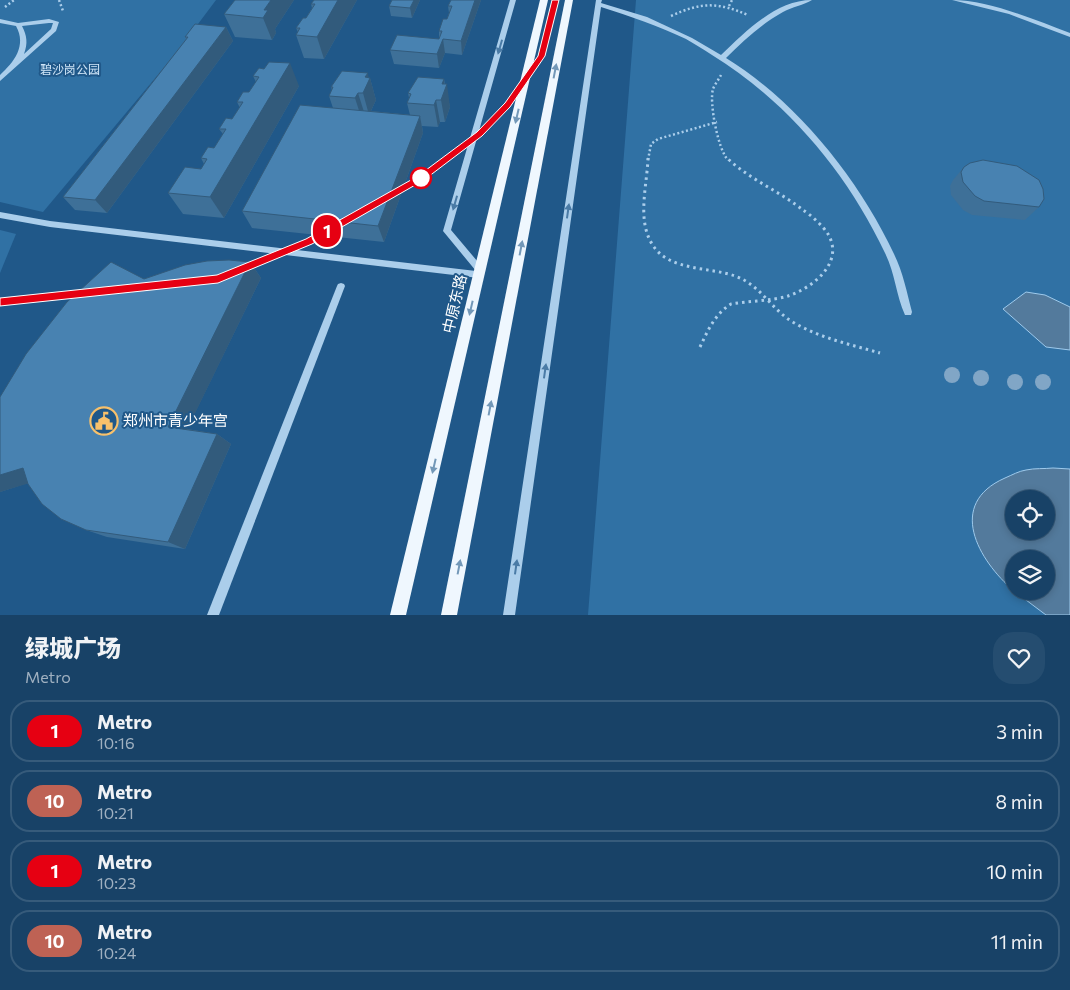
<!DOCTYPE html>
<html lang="en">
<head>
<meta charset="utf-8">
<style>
	:root { --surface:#184267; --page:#254d70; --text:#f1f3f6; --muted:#9fb0c0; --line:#365b7b }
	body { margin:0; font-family:Commissioner,"Noto Sans SC",sans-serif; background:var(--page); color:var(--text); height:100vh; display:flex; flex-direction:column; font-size:19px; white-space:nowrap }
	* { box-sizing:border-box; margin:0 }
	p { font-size:16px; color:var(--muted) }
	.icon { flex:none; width:28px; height:28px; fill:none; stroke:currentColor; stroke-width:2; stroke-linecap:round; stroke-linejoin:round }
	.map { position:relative; height:615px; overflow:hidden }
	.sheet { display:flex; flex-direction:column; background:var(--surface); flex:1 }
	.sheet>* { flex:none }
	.badge { padding:0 10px; border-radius:16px; font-size:18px; line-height:32px }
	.tools { position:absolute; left:1005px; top:490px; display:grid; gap:10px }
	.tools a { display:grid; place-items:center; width:50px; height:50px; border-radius:50%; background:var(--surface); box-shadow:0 2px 8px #0003,0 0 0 1px var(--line); font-size:25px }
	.map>.badge { position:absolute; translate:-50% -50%; box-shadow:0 0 0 2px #fff }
	.round { display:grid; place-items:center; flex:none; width:52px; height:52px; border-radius:20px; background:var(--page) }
	.head { display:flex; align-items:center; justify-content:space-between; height:85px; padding:0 25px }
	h1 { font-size:24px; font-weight:800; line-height:38px }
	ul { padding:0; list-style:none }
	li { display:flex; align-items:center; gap:15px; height:62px; margin:0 10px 8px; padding:0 15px; border:2px solid var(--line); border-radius:20px }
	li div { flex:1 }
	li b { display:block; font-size:19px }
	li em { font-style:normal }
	li .badge { min-width:55px; font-weight:700; text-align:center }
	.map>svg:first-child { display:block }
	.green { fill:#3071a4; fill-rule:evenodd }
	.water { fill:#537a9c; stroke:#9ecaec; fill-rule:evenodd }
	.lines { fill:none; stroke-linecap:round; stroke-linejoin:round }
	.path-far1 { stroke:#abceeb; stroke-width:2.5; stroke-dasharray:2 2.5; stroke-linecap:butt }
	.path { stroke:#abceeb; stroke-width:3; stroke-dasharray:2.5 4; stroke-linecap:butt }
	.minor { fill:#abceeb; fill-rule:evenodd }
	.major { fill:#eff7fe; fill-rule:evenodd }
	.tree { fill:#81a6c6 }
	.wall { fill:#3e7098 }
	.shaded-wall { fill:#325b7c }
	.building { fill:#4882b1; stroke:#325b7c }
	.oneway { fill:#4a7ba6 }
	.oneway2 { fill:#7398b8 }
	.line { fill:#e60012; stroke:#fff }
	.stop-dot { fill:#fff; stroke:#e60012; stroke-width:2.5 }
	.labels { text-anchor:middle; stroke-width:4; stroke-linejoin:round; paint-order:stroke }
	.far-park-label { font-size:12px; fill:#d0e6f8; stroke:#205889 }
	.street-label { font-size:15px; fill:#fff; stroke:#205889 }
	.poi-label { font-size:15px; fill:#fff; stroke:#205889; text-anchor:start }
</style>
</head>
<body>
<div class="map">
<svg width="1070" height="615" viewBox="0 0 1070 615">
	<rect width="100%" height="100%" fill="#205889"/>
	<g class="green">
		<polygon points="0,0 216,0 177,52 43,212 0,202"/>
		<path d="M636,0H1070V615H588ZM1014,499H1046V531H1014ZM1014,559H1046V591H1014Z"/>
		<polygon points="0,230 16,234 0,273"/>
	</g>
	<g class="water">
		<polygon points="1026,292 1045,295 1070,307 1070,350 1046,347 1003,309"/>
		<path d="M1053,468L1070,469V615H1046L1014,591H1046V559H1014V591C978,560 946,504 1005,478C1012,475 1019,471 1026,470C1035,468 1044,469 1053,468ZM1014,499H1046V531H1014Z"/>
	</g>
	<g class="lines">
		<g class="path-far1">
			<polyline points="59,0 63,11"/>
			<polyline points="729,6 732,0"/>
			<polyline points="5,7 14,0"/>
			<path d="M671,16C701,2 718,2 748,15"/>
			<path d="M721,75C719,79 715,84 713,89C709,102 718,150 728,160"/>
			<polyline points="648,160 651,144 658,139 717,122"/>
		</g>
		<g class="path">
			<path d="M648,158C647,187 636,222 654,247C671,271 710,267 735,276C758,284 769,305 788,319C815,337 849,344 880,353"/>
			<path d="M700,347C708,330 715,314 731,304C749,301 771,301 788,296C812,288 845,263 828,234C823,226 811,215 803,210C779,191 749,179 727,158"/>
		</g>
		<g class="minor">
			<polygon points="510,0 516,0 451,230 483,268 484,270 482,273 483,275 482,277 479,278 50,227 0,218 0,212 50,221 476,271 443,231"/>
			<path d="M596,0H602L601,3L647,17L692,38L721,55C745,32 776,0 812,0C804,5 792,7 783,12C761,24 743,41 726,58C796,101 859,179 894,254C903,272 907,293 912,312L911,315H905C896,295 895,273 885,253C847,173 788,102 712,55C704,50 695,44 686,39C658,26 630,16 601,7L515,615H503Z"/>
			<path d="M952,0C989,0 1035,20 1070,33V37L1009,14Z"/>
			<path d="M0,19L18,23L49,19L59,22L56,31L0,81V75C14,62 27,46 16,26L0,23ZM49,23H53L51,29L24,54C28,43 27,36 22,26Z"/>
			<polygon points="341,283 344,284 345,286 219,615 207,615 337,286 338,284"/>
		</g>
		<g class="major">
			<polygon points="540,0 548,0 406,615 390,615"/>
			<polygon points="565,0 573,0 457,615 441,615"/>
		</g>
	</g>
	<g class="tree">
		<circle cx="952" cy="375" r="8"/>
		<circle cx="981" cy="378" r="8"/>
		<circle cx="1015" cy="382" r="8"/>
		<circle cx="1043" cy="382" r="8"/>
	</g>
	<g class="wall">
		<polygon points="235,0 294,0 275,29 276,33 272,40 235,37 224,14"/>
		<polygon points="314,0 357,0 324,59 304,58 296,35 298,32 296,28 306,18 312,8 311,4"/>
		<polygon points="420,0 412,18 391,16 389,6"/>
		<polygon points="481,0 462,55 445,53 439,68 394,64 390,50 439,39 439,31 447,19 449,13 448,6"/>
		<polygon points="226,27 233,41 107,213 75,210 63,197 186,39 185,37"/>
		<polygon points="259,68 299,86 224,218 183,214 168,193 201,169 204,164 201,158 214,148 223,134 219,129 232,119 240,108 237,102 249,92 256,82 253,76"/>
		<polygon points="369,78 370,78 376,100 371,111 410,115 407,103 409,98 408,93 444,79 450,107 445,122 440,122 438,127 422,126 423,133 384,242 252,228 242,211 333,108 329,96 332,90 331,87"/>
		<polygon points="964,167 1039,207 1025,220 972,215 963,210 951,195 950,186 953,180"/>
		<polygon points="250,262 261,278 187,429 217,434 231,444 185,549 107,537 86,530 28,483 0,492 0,397 144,279"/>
	</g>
	<g class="shaded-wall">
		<polygon points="271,0 294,0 275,29 276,33 272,40 263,18 264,10"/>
		<polygon points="338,0 357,0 324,59 317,37"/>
		<polygon points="414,0 420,0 412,18 410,8"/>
		<polygon points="475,0 481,0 462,55 461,41"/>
		<polygon points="226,27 233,41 107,213 95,200"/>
		<polygon points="443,39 445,53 439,68 437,54"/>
		<polygon points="290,63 299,86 224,218 210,197"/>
		<polygon points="368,73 369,80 370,78 376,100 369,115 363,93 365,77"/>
		<polygon points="444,79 445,89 447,84 450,107 445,122 441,100 442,84"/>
		<polygon points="358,93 365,115 362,120 355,98"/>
		<polygon points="436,100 440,122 438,127 434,105"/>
		<polygon points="420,116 423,133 384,242 378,226"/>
		<polygon points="250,262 261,278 183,438 168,427"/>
		<polygon points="217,434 231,444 185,549 168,542"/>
		<polygon points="23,468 46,478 0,492 0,475"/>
	</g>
	<g class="building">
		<polygon points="235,0 271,0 264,10 268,10 263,18 224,14"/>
		<polygon points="314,0 338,0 317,37 296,35 300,28 296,28 303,18 306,18 315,4 311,4"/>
		<polygon points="392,0 414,0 410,8 389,6"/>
		<polygon points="451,0 475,0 461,41 443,39 437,54 390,50 397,35 439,39 442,31 439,31 443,19 447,19 452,6 448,6"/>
		<polygon points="195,24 226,27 95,200 63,197 188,37 185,37"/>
		<polygon points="269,62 290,63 210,197 168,193 185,167 201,169 207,159 201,158 208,147 214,148 226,129 219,129 226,118 232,119 243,102 237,102 243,92 249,92 259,77 253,76 259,68 264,69"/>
		<polygon points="342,71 368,73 365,77 370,78 363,93 358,93 355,98 329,96 333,87 331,87"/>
		<polygon points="418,77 444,79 442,84 447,84 441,100 436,100 434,105 407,103 411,94 408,93"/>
		<polygon points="300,105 420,116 378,226 242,211"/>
		<polygon points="983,160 1017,166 1039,180 1043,189 1044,199 1039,207 984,201 975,196 963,182 961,172 964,167 970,163"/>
		<polygon points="229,260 250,262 168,427 217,434 168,542 86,530 61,519 42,504 28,484 23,468 0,475 0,397 26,354 67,302 111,262 144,279 185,265 207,261"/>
	</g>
	<defs><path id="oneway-solid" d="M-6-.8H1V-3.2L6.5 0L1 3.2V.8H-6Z" transform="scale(1.25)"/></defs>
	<g class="oneway">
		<use href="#oneway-solid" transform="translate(500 47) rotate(106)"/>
		<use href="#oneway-solid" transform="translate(455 203) rotate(106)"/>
		<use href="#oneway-solid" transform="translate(568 211) rotate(-82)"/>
		<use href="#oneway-solid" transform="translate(545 371) rotate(-82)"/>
		<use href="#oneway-solid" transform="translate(516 567) rotate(-82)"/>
	</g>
	<g class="oneway2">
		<use href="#oneway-solid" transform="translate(555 71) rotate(-79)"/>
		<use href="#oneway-solid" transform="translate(517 116) rotate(103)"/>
		<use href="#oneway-solid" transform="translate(521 248) rotate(-79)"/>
		<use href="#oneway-solid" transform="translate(471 308) rotate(103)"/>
		<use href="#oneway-solid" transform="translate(490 408) rotate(-79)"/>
		<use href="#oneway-solid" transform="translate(434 466) rotate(103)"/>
		<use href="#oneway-solid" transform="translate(459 567) rotate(-79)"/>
	</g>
	<polygon class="line" points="552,0 559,0 545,56 510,107 482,136 424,180 312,244 218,283 0,306 0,298 217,275 306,239 418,176 477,132 505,103 538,56"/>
	<defs>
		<g id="civic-ring" transform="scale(1.4375)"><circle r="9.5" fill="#205889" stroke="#f8c16b" stroke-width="1.5"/><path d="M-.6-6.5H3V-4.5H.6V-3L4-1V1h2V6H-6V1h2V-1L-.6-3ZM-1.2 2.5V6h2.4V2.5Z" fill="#f8c16b"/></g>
	</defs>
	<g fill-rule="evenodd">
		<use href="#civic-ring" x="104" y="421"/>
	</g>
	<circle class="stop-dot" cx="421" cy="178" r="10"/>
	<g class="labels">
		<g class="far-park-label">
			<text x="70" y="74">碧沙岗公园</text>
		</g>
		<g class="street-label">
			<text transform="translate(455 304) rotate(-77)" y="5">中原东路</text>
		</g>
		<g class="poi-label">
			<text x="123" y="426">郑州市青少年宫</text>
		</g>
	</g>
</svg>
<div class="tools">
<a><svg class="icon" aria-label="locate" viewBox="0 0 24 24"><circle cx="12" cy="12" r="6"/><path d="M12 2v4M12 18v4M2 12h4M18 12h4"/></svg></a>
<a><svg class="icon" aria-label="layers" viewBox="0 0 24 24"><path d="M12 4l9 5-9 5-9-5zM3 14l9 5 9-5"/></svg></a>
</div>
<b class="badge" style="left:327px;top:231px;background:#e60012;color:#fff">1</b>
</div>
<section class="sheet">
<div class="head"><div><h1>绿城广场</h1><p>Metro</p></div><a class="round"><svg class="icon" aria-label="heart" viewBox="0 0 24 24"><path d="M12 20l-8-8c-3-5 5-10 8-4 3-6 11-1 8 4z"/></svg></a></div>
<ul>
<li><span class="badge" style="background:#e60012;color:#fff">1</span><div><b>Metro</b><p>10:16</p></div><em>3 min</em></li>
<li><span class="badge" style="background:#be6254;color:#fff">10</span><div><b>Metro</b><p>10:21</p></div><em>8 min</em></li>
<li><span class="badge" style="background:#e60012;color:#fff">1</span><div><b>Metro</b><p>10:23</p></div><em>10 min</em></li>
<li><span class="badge" style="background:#be6254;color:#fff">10</span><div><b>Metro</b><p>10:24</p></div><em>11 min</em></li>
</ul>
</section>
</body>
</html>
